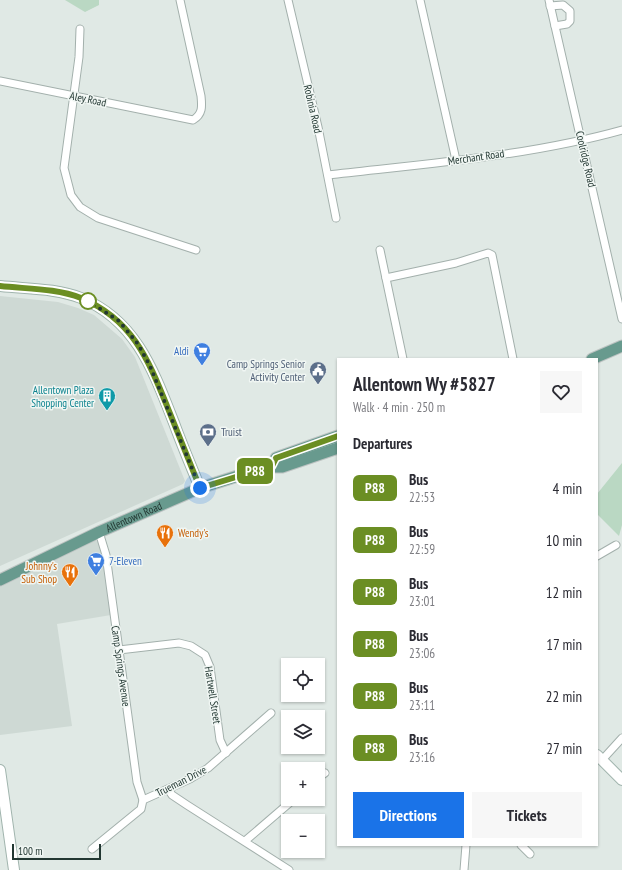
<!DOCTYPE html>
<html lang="en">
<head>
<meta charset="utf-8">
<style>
	:root { --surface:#fff; --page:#f7f7f7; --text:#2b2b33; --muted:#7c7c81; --accent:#1a73e8 }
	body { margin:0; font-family:"PT Sans Narrow",sans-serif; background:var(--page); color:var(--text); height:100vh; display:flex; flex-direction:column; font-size:15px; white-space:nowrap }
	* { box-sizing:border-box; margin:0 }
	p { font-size:13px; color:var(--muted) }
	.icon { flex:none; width:22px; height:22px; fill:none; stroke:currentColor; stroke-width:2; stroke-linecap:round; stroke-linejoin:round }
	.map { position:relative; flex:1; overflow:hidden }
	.sheet { position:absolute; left:337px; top:358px; width:261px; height:488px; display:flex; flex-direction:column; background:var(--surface); border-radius:0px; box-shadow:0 1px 3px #0004 }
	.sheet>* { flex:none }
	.badge { padding:0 8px; border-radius:6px; font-size:14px; line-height:26px }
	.buttons { position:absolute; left:281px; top:658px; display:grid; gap:8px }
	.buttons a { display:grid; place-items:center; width:44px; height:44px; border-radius:0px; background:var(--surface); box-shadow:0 1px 3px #0004; font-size:20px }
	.scale { position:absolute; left:12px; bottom:10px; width:89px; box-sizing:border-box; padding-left:4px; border:2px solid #223732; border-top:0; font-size:11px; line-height:14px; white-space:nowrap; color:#223732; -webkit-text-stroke:3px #f0f6f3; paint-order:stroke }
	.you { position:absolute; width:20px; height:20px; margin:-10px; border:3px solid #fff; border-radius:50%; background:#1a73e8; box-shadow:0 0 0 6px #1a73e833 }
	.map>.badge { position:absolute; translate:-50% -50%; box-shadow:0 0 0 2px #fff }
	h2 { padding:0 16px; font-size:15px; line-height:36px }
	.round { display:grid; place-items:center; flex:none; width:42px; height:42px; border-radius:0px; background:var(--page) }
	.summary { display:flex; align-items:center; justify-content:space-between; height:68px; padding:0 16px }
	h1 { font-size:19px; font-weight:800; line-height:30px }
	.primary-button { display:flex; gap:8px; margin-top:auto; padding:8px 16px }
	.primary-button a { flex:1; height:46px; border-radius:0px; background:var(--accent); color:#fff; font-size:16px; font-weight:800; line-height:46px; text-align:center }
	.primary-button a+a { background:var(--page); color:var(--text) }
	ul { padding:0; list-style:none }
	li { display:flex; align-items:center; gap:12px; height:52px; padding:0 16px }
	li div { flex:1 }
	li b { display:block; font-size:15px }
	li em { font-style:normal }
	li .badge { min-width:44px; font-weight:700; text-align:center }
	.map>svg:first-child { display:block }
	.built { fill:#ced9d4 }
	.green { fill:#bad8c3 }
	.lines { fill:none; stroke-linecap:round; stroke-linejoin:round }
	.street-casing { stroke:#a3b0ac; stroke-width:9 }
	.secondary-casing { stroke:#a0b4ad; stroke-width:12 }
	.primary-casing { stroke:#bdc3c2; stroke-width:13 }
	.street { stroke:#fff; stroke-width:7 }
	.secondary { stroke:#fff; stroke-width:10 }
	.primary { stroke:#689a8e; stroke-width:11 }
	.line-casing { stroke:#fff; stroke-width:9 }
	.line { stroke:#6b8e23; stroke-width:6 }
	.walk { stroke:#223732; stroke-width:4; stroke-dasharray:0 7.2 }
	.stop-dot { fill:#fff; stroke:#6b8e23; stroke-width:2 }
	.labels { text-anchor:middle; stroke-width:3; stroke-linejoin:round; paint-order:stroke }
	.street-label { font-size:11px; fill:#223732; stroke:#f0f6f3 }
	.shop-label { font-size:11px; fill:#366cbe; stroke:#f0f6f3; text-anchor:end }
	.service-label { font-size:11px; fill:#4e5e75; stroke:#f0f6f3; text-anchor:end }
	.culture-label { font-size:11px; fill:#0d838f; stroke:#f0f6f3; text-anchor:end }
	.food-label { font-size:11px; fill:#c56008; stroke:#f0f6f3; text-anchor:start }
</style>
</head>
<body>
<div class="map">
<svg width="622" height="870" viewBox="0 0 622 870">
	<rect width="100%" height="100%" fill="#e0e9e5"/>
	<g class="built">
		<polygon points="0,296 58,302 78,308 94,315 122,339 135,357 185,481 183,484 0,566"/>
		<polygon points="95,540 102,545 111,615 57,624 72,726 0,735 0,585"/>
	</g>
	<g class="green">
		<polygon points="65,0 99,0 99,5 85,12"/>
		<polygon points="622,463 622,525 619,536 597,514 597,494"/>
	</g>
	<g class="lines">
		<g class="street-casing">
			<g id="street">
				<polyline points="288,0 318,127 336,218"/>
				<polyline points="420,0 456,160"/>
				<polyline points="549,0 622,319"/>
				<polyline points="550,6 563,5 570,11 570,21 567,24 555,26"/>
				<polyline points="80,29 79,57 64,168 71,195 80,207 98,218 196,250"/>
				<path d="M0,81L193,120C203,114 202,106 201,96L180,0"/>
				<path d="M328,175C424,164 529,156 622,130"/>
				<polyline points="380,250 403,359"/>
				<polyline points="386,278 456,263 488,253 492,255 513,359"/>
				<polyline points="99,532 106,555 137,782 143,800"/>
				<polyline points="597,556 616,545"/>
				<polyline points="119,650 179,643 191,646 205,655 210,667 220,740 226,753"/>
				<polyline points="602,760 622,738"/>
				<polyline points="318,778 325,773"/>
				<polyline points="168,789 172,795 187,805 289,870"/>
				<polyline points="245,841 294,799"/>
				<polyline points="521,845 530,854"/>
				<polyline points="92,849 141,809 143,800 190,779 208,768 271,713"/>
				<polyline points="464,870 466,845"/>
			</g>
		</g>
		<g class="secondary-casing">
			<g id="secondary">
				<path d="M0,286C26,289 56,288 81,298C136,320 154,372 174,423C182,445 191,466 200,488"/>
				<polyline points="597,755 622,780"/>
				<polyline points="0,770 14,870"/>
			</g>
		</g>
		<g class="primary-casing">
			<g id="primary">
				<polyline points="592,359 622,346"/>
				<polyline points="272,466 276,458 338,436"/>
				<path id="s1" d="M0,580L99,532L200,488L266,467H282L338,448"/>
			</g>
		</g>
		<use href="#street" class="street"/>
		<use href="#secondary" class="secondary"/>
		<use href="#primary" class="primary"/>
	</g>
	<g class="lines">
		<g class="line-casing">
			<path id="line" d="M0,286C26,289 56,288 81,298C132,319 148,359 167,406C178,434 189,461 200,488L272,466L276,458L338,436"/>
		</g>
		<use href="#line" class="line"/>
		<polyline class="walk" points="88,301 119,321 138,344 150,366 200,488"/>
	</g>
	<defs>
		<g id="supermarket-pin" transform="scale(0.9)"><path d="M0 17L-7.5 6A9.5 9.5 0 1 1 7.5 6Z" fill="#3f7fe0" stroke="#f0f6f3"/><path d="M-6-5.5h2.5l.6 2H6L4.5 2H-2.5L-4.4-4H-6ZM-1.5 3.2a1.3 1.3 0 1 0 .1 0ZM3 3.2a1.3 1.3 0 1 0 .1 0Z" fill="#fff"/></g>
		<g id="civic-pin" transform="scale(0.9)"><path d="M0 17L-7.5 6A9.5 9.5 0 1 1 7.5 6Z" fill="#5c6f8a" stroke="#f0f6f3"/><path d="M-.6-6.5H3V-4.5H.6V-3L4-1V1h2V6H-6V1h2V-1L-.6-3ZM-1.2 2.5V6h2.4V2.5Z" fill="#fff"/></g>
		<g id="building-pin" transform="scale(0.9)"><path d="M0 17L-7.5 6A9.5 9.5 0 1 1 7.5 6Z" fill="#0f9aa8" stroke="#f0f6f3"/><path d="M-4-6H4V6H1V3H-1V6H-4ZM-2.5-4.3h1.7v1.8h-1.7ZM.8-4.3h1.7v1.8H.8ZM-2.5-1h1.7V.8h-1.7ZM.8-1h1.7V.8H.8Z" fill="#fff"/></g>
		<g id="bank-pin" transform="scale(0.9)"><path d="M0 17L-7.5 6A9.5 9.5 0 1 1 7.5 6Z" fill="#5c6f8a" stroke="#f0f6f3"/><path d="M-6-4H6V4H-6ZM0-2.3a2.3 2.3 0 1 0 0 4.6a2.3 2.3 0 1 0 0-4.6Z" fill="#fff"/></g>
		<g id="restaurant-pin" transform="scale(0.9)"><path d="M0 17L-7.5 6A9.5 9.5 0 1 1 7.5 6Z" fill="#e8710a" stroke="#f0f6f3"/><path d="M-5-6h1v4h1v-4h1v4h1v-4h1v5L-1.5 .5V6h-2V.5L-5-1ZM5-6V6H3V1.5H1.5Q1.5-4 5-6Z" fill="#fff"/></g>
	</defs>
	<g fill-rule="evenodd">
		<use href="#supermarket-pin" x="202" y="351"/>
		<use href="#civic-pin" x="318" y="370"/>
		<use href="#building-pin" x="107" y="396"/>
		<use href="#bank-pin" x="208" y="432"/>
		<use href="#restaurant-pin" x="165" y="533"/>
		<use href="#supermarket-pin" x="96" y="561"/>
		<use href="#restaurant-pin" x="70" y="572"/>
	</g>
	<circle class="stop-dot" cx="88" cy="301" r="8"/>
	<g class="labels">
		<g class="street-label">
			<text transform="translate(88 99) rotate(12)" y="4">Aley Road</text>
			<text transform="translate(313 109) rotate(77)" y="4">Robinia Road</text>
			<text transform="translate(476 157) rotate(-8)" y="4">Merchant Road</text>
			<text transform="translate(586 159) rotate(77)" y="4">Coolridge Road</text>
			<text dy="4" stroke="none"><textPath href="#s1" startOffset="148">Allentown Road</textPath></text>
			<text transform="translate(121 666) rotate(82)" y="4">Camp Springs Avenue</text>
			<text transform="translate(213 695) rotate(81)" y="4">Hartwell Street</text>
			<text transform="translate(181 781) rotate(-27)" y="4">Trueman Drive</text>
		</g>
		<g class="shop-label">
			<text x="189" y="355">Aldi</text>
			<text x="109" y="565" text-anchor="start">7-Eleven</text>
		</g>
		<g class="service-label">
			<text x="305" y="368">Camp Springs Senior<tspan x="305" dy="13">Activity Center</tspan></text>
			<text x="221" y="436" text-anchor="start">Truist</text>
		</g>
		<g class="culture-label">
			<text x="94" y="394">Allentown Plaza<tspan x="94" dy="13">Shopping Center</tspan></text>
		</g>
		<g class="food-label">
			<text x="178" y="537">Wendy's</text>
			<text x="57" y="570" text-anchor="end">Johnny's<tspan x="57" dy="13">Sub Shop</tspan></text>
		</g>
	</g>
</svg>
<div class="buttons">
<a><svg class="icon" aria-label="locate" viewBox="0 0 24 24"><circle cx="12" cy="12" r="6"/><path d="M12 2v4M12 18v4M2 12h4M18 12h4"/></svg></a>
<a><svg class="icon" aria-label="layers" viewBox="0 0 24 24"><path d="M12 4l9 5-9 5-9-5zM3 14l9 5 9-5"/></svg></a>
<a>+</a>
<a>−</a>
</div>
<div class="scale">100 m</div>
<div class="you" style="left:200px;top:488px"></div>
<b class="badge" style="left:255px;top:471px;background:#6b8e23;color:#fff">P88</b>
<section class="sheet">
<div class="summary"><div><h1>Allentown Wy #5827</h1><p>Walk · 4 min · 250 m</p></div><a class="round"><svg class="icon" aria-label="heart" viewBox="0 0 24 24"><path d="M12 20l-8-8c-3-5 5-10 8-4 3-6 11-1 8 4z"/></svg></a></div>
<h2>Departures</h2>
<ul>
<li><span class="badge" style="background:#6b8e23;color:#fff">P88</span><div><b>Bus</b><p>22:53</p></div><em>4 min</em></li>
<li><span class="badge" style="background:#6b8e23;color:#fff">P88</span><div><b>Bus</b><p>22:59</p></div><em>10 min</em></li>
<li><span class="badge" style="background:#6b8e23;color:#fff">P88</span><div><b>Bus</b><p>23:01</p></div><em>12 min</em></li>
<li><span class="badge" style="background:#6b8e23;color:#fff">P88</span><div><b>Bus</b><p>23:06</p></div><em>17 min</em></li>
<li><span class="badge" style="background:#6b8e23;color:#fff">P88</span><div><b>Bus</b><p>23:11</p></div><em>22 min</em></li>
<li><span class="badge" style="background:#6b8e23;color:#fff">P88</span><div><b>Bus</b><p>23:16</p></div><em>27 min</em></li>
</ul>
<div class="primary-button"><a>Directions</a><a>Tickets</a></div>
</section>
</div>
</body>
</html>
